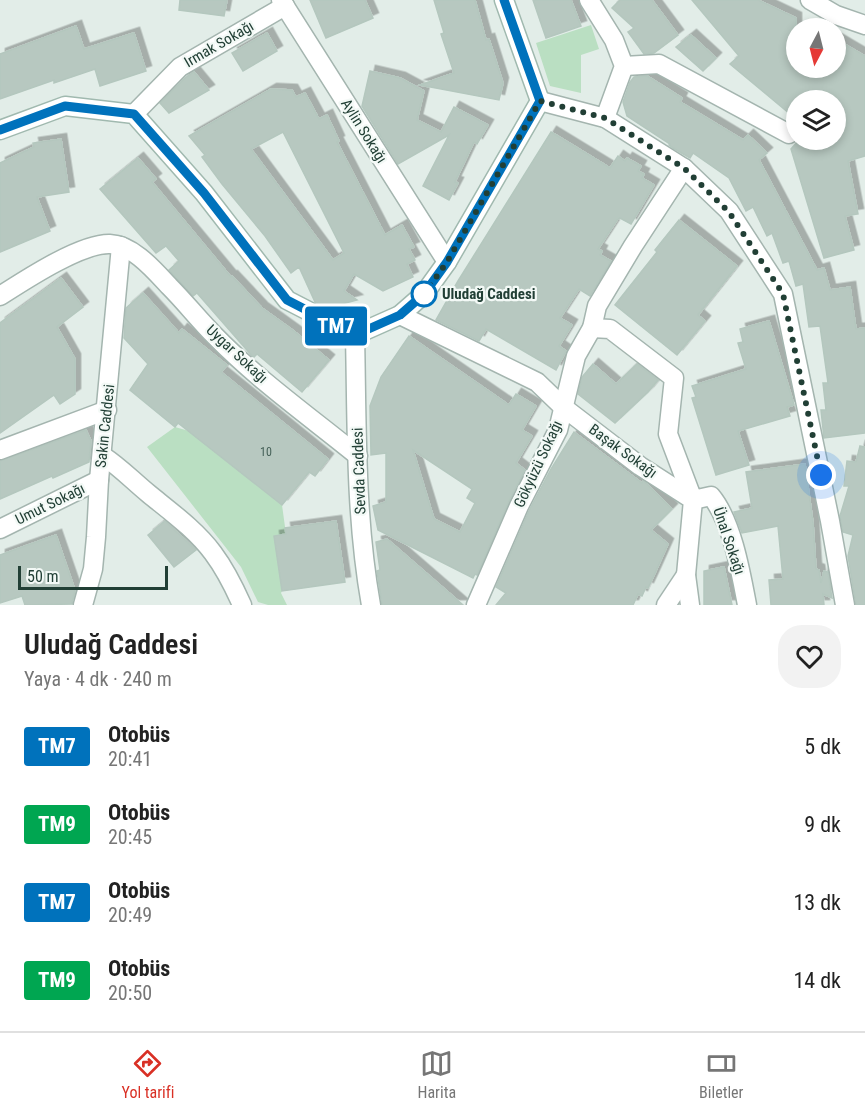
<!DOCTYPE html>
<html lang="tr">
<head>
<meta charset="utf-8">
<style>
	:root { --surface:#fff; --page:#f2f2f2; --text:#222; --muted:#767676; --line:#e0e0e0; --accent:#d93025 }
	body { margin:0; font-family:"Roboto Condensed",sans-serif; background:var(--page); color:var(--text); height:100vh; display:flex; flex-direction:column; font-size:22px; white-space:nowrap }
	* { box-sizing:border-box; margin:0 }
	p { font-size:20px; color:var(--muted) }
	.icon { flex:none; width:33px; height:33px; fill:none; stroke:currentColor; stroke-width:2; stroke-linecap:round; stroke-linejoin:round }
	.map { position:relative; height:605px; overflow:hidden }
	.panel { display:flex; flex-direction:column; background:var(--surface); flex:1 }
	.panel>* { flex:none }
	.badge { padding:0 12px; border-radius:4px; font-size:21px; line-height:39px }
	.needle { width:39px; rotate:187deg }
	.buttons { position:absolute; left:786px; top:18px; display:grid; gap:12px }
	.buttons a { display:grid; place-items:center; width:60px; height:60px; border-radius:50%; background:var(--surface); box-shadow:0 3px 9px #0003; font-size:30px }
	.scale { position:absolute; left:18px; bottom:15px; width:150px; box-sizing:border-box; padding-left:6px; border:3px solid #213f35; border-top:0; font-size:16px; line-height:21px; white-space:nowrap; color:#213f35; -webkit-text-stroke:4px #f3f9f6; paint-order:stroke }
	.you { position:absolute; width:30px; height:30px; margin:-15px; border:4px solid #fff; border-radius:50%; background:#1a73e8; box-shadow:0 0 0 9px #1a73e833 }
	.map>.badge { position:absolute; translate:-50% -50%; box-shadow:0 0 0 3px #fff }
	.round { display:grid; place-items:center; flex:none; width:63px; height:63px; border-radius:24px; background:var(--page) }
	.head { display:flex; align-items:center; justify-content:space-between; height:102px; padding:0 24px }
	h1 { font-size:28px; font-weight:600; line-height:45px }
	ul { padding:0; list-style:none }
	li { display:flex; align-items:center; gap:18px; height:78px; padding:0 24px }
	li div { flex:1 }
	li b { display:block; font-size:22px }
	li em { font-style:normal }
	li .badge { min-width:66px; font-weight:700; text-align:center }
	.dock { display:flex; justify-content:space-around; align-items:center; height:84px; border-top:2px solid var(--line); background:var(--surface); font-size:16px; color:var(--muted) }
	.dock a { display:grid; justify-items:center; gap:3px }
	.dock .on { color:var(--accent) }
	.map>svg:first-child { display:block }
	.green { fill:#badfc2 }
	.building { fill:#b7c8c0; stroke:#b4c7be; stroke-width:1.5; fill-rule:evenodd; filter:url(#shadow) }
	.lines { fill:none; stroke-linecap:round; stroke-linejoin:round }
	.minor-casing { stroke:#a4b5af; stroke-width:21 }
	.tertiary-casing { stroke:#a4b5af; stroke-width:21 }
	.secondary-casing { stroke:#a0b9af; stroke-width:21 }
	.minor { stroke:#fff; stroke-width:18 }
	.tertiary { stroke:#fff; stroke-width:18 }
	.secondary { stroke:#fff; stroke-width:18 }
	.line-casing { stroke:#fff; stroke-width:14 }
	.line { stroke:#0072bc; stroke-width:9 }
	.walk { stroke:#213f35; stroke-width:6; stroke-dasharray:0 10.8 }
	.stop-dot { fill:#fff; stroke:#0072bc; stroke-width:3 }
	.labels { text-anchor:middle; stroke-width:4.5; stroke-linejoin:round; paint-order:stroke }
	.number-label { font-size:12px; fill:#466158 }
	.street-label { font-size:15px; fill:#213f35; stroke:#f3f9f6 }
	.stop-label { font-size:15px; font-weight:bold; fill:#213f35; stroke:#f3f9f6; text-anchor:start }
</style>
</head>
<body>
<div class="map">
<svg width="865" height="605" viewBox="0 0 865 605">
	<defs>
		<filter id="shadow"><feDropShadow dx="5.5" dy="-5.5" stdDeviation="0" flood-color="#0004"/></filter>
	</defs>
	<rect width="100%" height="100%" fill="#e2ede8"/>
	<g class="green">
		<polygon points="591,25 599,49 581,55 581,93 550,86 536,43"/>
		<polygon points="175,427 189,431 282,505 286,534 274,536 282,591 281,593 287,605 268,605 258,602 241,567 147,447"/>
	</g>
	<g class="building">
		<polygon points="180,0 227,0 224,16 179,10"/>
		<polygon points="310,0 365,0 373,18 326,38"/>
		<polygon points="434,0 475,0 486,40 489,39 503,83 499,100 420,85 454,73 441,34 444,33"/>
		<polygon points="533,0 571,0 581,26 546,38"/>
		<polygon points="620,0 652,0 678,35 654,53 644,54 628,32 634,28 612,8"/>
		<polygon points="692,0 758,0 796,18 796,68 836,68 836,39 865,56 865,156 848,161 858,214 845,216 854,250 824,258 791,149 799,140 836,140 836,100 796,100 796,107 790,114 730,64 739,56"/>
		<polygon points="76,26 84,49 134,33 146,71 100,86 95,69 54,83 54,80 0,99 0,54"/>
		<polygon points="267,33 277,51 243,71 232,53"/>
		<polygon points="691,35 716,58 703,71 676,47"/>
		<polygon points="370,71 400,78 424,91 417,120 441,132 454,107 488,125 477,144 474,142 464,163 455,182 458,183 449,200 423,186 449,135 398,164 362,106"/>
		<polygon points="194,72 209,90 169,113 160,103 185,78"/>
		<polygon points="647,76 682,98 680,102 743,140 748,135 767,153 759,160 817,270 824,268 830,290 850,287 856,329 865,328 865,433 824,438 821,410 826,410 823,383 828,383 820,326 809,327 803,284 796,286 789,261 783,263 772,233 767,236 753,207 746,211 729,178 693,153 690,158 673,148 669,145 670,144 627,116 623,102 630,82 634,77"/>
		<path d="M271,89L292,90L296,97L305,93L319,119L327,115L339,141L337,142L385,235L402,225L414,247L409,249L415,260L407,264L413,277L383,291L354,274L344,291L357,300L327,308L315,302L299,267L291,273L265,236L222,184L202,157L205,155L189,136ZM283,132L344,253L333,260L251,149Z"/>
		<polygon points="551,132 610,168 618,156 625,161 627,158 641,166 638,171 644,174 642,178 654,185 631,224 620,218 617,220 598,249 602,251 600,255 611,261 590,296 579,289 560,318 572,325 559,346 566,351 556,370 486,329 479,341 436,320 458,281"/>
		<polygon points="61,139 69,192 37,197 50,231 0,252 0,163 34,147 33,143"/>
		<polygon points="138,158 156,179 152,182 231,277 232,276 262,308 294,331 329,360 302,392 257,354 254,357 252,356 197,293 193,296 169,270 179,261 166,246 156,253 100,189"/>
		<polygon points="679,220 737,266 698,315 705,321 677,355 615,305 657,252 655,250"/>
		<polygon points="61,278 83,307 57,327 75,359 75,394 60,404 54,395 0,433 0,323"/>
		<polygon points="143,293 179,333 182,329 227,365 221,372 328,459 315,476 309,472 282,505 178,423 175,427 130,390 148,364 124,338 126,308"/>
		<polygon points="769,321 794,405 787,407 790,416 738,431 749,465 716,475 692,398 696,397 692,386 746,369 738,343 743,342 740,329"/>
		<path d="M409,336L509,405L516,394L536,406L522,430L532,436L516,463L525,470L509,501L477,575L475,574L473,578L378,530L373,506L386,502V453L371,455L370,406L381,377ZM413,450L472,489L467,498L475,503L460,532L434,519Z"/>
		<polygon points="593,364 616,384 637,364 658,380 648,392 615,423 578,394 582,377"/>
		<polygon points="86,430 91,441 89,462 53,478 52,476 0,499 0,461"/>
		<polygon points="574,432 642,483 643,481 647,484 672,509 651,530 668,544 655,573 648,588 646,587 642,596 638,594 633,605 496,605 506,593 496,587 529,511 551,469"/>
		<polygon points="860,446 865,447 865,605 856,605 848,556 853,535 843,532 840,516 849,486 844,486 847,461 856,462"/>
		<polygon points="805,464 813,523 816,569 819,570 821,583 824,571 828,572 832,598 823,594 824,605 771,605 769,580 783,579 778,526 742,533 734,512 752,508 746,472"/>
		<polygon points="165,521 196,550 174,567 148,535"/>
		<polygon points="336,521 345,582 282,591 274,536 286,534 285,528"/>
		<polygon points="56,535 75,590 72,604 25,605 22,596 0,603 0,555"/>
		<polygon points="387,539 463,605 382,605 377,571 380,570 376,542"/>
		<polygon points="724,567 732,605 704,605 704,571"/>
	</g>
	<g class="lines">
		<g class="minor-casing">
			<g id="minor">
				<polyline points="281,0 447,262"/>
				<polyline points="589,0 614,40 624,66 605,118"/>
				<polyline points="810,0 836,15 865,25"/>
				<polyline points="624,66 659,64 789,134"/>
				<polyline points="134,114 180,67 285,6"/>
				<path d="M0,296C25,280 81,243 110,244C133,245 154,270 169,286C185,302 199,320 215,336C258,380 310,417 358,456"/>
				<polyline points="400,315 537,382 563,407 640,466 693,500 686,575 690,605"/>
				<path d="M592,328L610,329L674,378L668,434L693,500L711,496C732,521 741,573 747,605"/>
				<path d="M355,335C357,425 355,516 371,605"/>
				<polyline points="0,450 107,410"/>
				<path d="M103,456C120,467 133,481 149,494C171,512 196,530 213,553C225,569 234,587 242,605"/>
				<polyline points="0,529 99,480"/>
				<polyline points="476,605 519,506 558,430 576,356 592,328 597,306 633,246 684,168"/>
				<polyline points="666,605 686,575"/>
			</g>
		</g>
		<g class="tertiary-casing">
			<g id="tertiary">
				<polyline points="540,101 605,118 684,168 729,211 783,294 830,521 845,605"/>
				<polyline points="83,605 93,569 96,537 99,480 121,246"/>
			</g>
		</g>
		<g class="secondary-casing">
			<polyline id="secondary" points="0,130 65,106 134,114 204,193 287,300 355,335 400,315 424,294 447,262 540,101 504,0"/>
		</g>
		<use href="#minor" class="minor"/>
		<use href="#tertiary" class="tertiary"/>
		<use href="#secondary" class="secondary"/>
	</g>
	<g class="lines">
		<g class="line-casing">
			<polyline id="line" points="0,130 65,106 134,114 204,193 287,300 355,335 400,315 424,294 447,262 540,101 504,0"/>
		</g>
		<use href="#line" class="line"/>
		<polyline class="walk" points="424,294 447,262 540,101 605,118 684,168 729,212 783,294 821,475"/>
	</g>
	<circle class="stop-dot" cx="424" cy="294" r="12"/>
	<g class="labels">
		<g class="number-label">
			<text x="266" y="456">10</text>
		</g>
		<g class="street-label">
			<text transform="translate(219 44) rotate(-30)" y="5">Irmak Sokağı</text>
			<text transform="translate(364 131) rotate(58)" y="5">Aylin Sokağı</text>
			<text transform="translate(237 354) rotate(43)" y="5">Uygar Sokağı</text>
			<text transform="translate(105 426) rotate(-84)" y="5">Sakin Caddesi</text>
			<text transform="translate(623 451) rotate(36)" y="5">Başak Sokağı</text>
			<text transform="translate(538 464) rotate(-65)" y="5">Gökyüzü Sokağı</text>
			<text transform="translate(359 471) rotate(-92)" y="5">Sevda Caddesi</text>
			<text transform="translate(50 504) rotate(-26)" y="5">Umut Sokağı</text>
			<text transform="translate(729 541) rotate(71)" y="5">Ünal Sokağı</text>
		</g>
		<g class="stop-label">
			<text x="442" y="299">Uludağ Caddesi</text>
		</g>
	</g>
</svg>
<div class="buttons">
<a><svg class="needle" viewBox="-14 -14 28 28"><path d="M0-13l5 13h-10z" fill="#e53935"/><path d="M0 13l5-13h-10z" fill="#767676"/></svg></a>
<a><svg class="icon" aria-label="layers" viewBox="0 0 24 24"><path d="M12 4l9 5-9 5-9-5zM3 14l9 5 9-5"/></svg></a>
</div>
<div class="scale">50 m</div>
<div class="you" style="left:821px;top:475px"></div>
<b class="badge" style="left:336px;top:326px;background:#0072bc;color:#fff">TM7</b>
</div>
<section class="panel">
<div class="head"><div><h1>Uludağ Caddesi</h1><p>Yaya · 4 dk · 240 m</p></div><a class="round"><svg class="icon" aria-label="heart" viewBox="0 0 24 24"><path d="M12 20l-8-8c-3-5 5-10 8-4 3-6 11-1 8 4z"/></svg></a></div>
<ul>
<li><span class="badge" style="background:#0072bc;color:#fff">TM7</span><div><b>Otobüs</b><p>20:41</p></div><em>5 dk</em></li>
<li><span class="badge" style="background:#00a651;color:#fff">TM9</span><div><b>Otobüs</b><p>20:45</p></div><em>9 dk</em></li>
<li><span class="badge" style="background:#0072bc;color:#fff">TM7</span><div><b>Otobüs</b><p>20:49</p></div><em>13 dk</em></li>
<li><span class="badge" style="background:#00a651;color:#fff">TM9</span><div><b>Otobüs</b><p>20:50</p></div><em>14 dk</em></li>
</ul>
</section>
<nav class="dock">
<a class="on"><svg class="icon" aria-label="directions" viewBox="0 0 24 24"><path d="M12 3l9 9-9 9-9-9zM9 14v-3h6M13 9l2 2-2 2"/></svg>Yol tarifi</a>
<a><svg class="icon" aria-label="map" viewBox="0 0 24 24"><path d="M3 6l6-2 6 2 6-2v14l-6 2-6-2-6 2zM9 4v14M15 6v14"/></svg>Harita</a>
<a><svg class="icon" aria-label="tickets" viewBox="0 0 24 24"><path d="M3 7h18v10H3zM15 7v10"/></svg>Biletler</a>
</nav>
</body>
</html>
